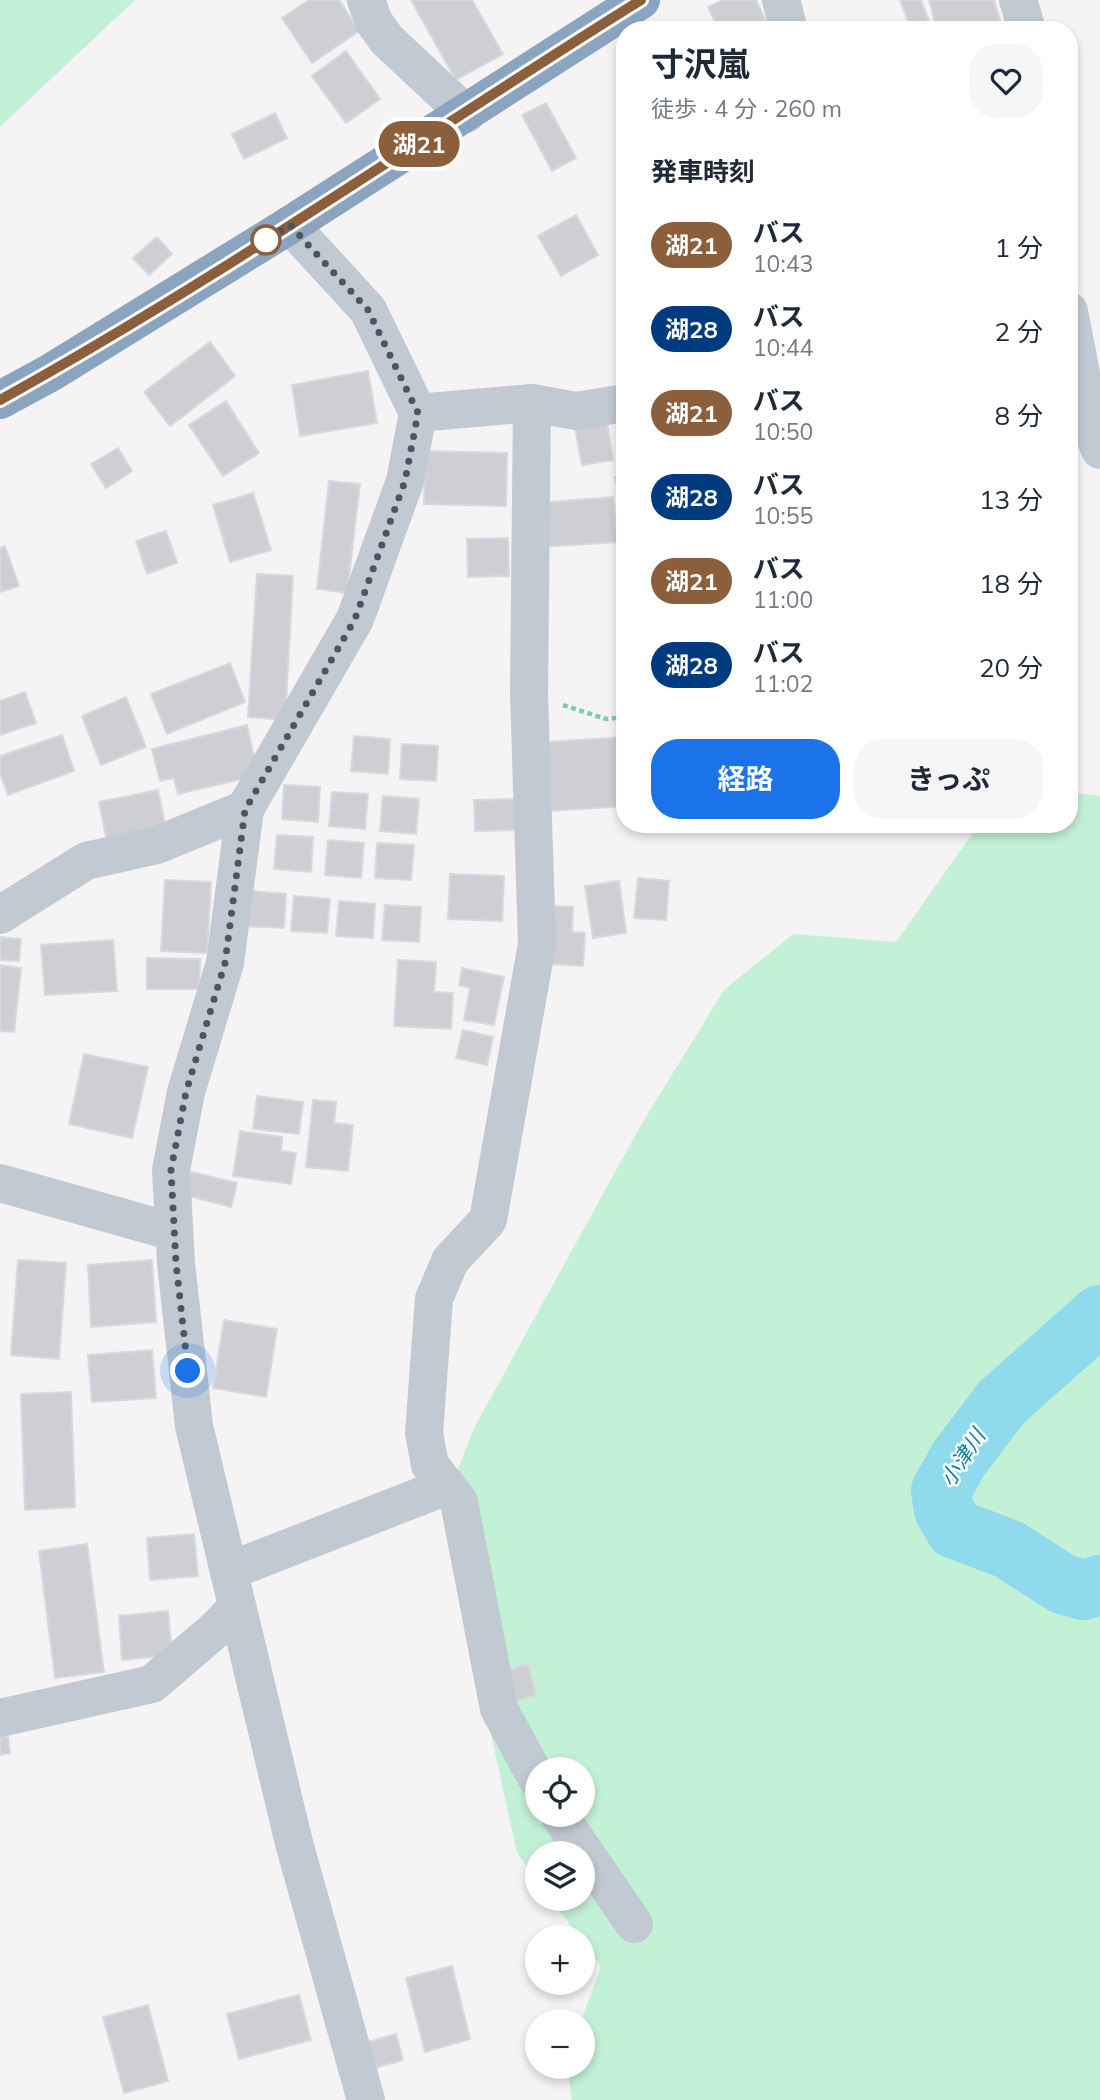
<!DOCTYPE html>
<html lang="ja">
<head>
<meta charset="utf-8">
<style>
	:root { --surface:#fff; --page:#f6f6f7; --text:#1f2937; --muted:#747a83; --accent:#1a73e8 }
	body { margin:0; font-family:Mulish,"Noto Sans JP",sans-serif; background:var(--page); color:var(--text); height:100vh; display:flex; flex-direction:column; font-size:26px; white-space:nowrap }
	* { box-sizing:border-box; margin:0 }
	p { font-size:23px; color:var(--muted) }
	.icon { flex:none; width:38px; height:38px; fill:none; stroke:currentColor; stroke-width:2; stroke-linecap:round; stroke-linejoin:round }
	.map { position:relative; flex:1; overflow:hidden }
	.details { position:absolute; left:616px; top:21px; width:462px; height:812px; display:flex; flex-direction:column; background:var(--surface); border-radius:28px; box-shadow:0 4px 10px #0003 }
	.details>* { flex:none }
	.badge { padding:0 14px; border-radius:23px; font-size:24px; line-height:46px }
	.tools { position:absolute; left:525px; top:1757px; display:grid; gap:14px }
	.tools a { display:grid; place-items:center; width:70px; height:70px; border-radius:50%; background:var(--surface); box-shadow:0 4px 10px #0003; font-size:35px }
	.you { position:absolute; width:35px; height:35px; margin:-18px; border:5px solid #fff; border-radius:50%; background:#1a73e8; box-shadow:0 0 0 10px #1a73e833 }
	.map>.badge { position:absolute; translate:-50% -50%; box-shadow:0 0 0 4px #fff }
	h2 { padding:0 35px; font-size:26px; line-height:63px }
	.round { display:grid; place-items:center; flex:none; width:74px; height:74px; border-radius:28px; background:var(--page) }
	.headline { display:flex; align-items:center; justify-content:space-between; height:119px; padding:0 35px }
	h1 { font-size:33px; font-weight:700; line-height:52px }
	.cta { display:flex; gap:14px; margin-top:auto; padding:14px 35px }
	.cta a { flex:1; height:80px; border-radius:28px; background:var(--accent); color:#fff; font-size:28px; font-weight:700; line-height:80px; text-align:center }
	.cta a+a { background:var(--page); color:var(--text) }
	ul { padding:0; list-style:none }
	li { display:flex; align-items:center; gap:21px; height:84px; padding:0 35px }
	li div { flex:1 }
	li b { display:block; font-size:26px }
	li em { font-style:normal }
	li .badge { min-width:77px; font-weight:700; text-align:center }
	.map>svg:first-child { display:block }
	.green { fill:#c3f1d5; fill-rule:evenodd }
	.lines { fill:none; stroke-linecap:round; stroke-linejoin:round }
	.river { stroke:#90daee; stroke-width:60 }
	.building { fill:#cdcfd5; stroke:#d7d9de; stroke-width:2 }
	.path { stroke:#7ad0a6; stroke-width:4.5; stroke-dasharray:5 3.5; stroke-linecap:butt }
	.minor { stroke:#c1cad2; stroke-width:38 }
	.highway { stroke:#8ba5c1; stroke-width:38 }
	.line-casing { stroke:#fff; stroke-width:16 }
	.line { stroke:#8b5e3c; stroke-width:10 }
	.walk { stroke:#4a5661; stroke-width:7; stroke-dasharray:0 12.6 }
	.stop-dot { fill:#fff; stroke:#8b5e3c; stroke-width:3.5 }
	.labels { text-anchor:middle; stroke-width:5; stroke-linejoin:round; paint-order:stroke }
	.water-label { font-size:21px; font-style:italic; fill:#0c7c9b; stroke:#fff }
</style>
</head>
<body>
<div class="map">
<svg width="1100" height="2100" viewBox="0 0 1100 2100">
	<rect width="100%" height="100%" fill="#f5f3f3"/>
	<g class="green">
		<polygon points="0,0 135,0 0,127"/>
		<path d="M1069,792L1100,796V2100H572L567,2067H583L581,2021L601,1967L583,1942V1937H579L551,1899H583V1853H537V1880L517,1853L442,1510L474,1428L641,1125L724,990L793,934L896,942L979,824H1069ZM537,1769H583V1815H537Z"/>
	</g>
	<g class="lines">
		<polyline class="river" points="1100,1315 1002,1402 958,1460 941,1491 944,1510 955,1529 1008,1549 1063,1584 1083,1590 1100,1585"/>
	</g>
	<g class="building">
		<polygon points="309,0 339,0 359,31 312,63 282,18"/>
		<polygon points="411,0 472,0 503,54 456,80"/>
		<polygon points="723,0 756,0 769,28 719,30 708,7"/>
		<polygon points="900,0 921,0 929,21 911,29"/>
		<polygon points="929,0 994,0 1003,30 937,30"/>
		<polygon points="346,51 380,99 346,123 312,76"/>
		<polygon points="546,103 576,158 552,171 522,115"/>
		<polygon points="275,113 287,138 244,159 232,134"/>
		<polygon points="576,215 598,255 561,276 538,236"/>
		<polygon points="157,237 172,254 149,275 133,258"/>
		<polygon points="210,342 235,376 170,426 144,392"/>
		<polygon points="368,371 377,423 300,436 292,385"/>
		<polygon points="226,401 259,453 223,476 189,425"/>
		<polygon points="607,422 613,460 582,465 575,428"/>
		<polygon points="625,429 625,457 624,458 619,430"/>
		<polygon points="118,448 132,471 106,488 91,464"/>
		<polygon points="425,451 507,453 506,506 424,504"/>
		<polygon points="625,475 625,510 624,510 615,477"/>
		<polygon points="329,481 360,484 347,593 317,589"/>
		<polygon points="253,493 271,550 230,562 213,505"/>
		<polygon points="613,497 617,542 542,547 539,503"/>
		<polygon points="166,531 177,563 147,574 136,541"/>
		<polygon points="508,538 509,576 468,577 467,539"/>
		<polygon points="5,546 19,586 0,592 0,548"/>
		<polygon points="257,574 293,576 285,720 248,717"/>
		<polygon points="230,663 245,702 167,734 151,694"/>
		<polygon points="25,692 36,723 0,735 0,701"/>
		<polygon points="126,697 146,747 101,765 82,716"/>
		<polygon points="247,725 258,775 178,794 174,778 160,781 152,749"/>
		<polygon points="62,735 74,771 8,795 0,773 0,756"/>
		<polygon points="354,736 390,739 388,774 351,771"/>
		<polygon points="623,737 625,806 551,811 547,742"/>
		<polygon points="402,744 438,746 436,781 400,779"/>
		<polygon points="284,785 320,787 318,822 282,819"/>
		<polygon points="158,790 167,835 108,847 99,802"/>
		<polygon points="332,792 368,794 365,829 329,826"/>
		<polygon points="383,796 419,799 416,834 380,831"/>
		<polygon points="517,799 517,830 475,831 474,800"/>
		<polygon points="277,835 313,837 311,872 274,869"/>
		<polygon points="328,840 364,843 361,878 325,875"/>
		<polygon points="377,843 414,845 411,880 375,878"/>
		<polygon points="450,874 504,876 502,921 448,919"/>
		<polygon points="638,878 669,881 666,920 634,918"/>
		<polygon points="165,880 211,882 207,953 161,951"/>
		<polygon points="619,881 626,933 593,938 585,886"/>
		<polygon points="250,891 286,894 284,928 247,926"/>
		<polygon points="294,896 330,899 327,933 291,931"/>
		<polygon points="339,901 375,904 373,938 336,936"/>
		<polygon points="385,905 421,907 419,942 382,940"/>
		<polygon points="540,905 573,907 572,932 585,933 583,966 536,963"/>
		<polygon points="0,937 21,939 19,961 0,960"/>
		<polygon points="113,940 117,991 45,995 41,945"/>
		<polygon points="147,958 200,959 199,989 147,989"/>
		<polygon points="398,960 436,962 434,992 453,993 451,1029 394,1026"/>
		<polygon points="0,965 21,968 14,1032 0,1031"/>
		<polygon points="462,968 504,977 494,1025 464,1020 470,988 459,985"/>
		<polygon points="463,1030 493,1037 487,1065 456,1058"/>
		<polygon points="84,1054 148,1067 132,1138 69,1124"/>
		<polygon points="257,1096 303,1102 299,1134 253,1129"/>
		<polygon points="313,1100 336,1102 334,1123 353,1125 348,1171 306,1167"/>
		<polygon points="240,1131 282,1137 281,1151 296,1153 291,1184 233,1176"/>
		<polygon points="191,1172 237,1183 231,1207 185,1195"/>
		<polygon points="18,1260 66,1263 59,1359 11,1355"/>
		<polygon points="152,1260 156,1322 91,1327 88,1265"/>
		<polygon points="224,1320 277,1329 266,1397 213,1388"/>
		<polygon points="152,1350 156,1398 92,1402 88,1355"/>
		<polygon points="71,1392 75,1507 25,1510 21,1394"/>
		<polygon points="194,1534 198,1576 150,1580 147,1538"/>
		<polygon points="87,1544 104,1672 55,1678 39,1551"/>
		<polygon points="168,1611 172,1655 122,1660 119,1616"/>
		<polygon points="528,1664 536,1695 511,1702 502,1671"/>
		<polygon points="8,1737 10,1753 0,1755 0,1738"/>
		<polygon points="452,1966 470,2039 425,2052 406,1978"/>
		<polygon points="299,1995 311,2040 239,2059 227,2014"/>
		<polygon points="148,2005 168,2081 124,2093 103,2017"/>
		<polygon points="396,2034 403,2060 364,2071 357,2045"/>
	</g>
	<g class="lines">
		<polyline class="path" points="563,705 606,719 625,717"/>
		<g class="minor">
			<polyline points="366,0 374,22 387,40 466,114"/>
			<polyline points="781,0 789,30"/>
			<polyline points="1018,0 1027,30"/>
			<polyline points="1069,311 1091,426 1100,450"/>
			<polyline points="532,403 529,693 537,944 488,1220 450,1261 434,1299 424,1433 430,1465 459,1502 499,1709 537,1779"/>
			<polyline points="418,413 532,403 576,411 625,403"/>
			<polyline points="245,809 225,963 186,1092 171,1170 176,1263 194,1426 294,1843 366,2100"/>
			<polyline points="0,915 86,861 157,845 245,809 355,619 405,481 418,413 368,310 290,225"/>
			<polyline points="0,1183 174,1232"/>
			<polyline points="229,1571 447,1486"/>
			<polyline points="0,1718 152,1684 216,1629 237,1607"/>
			<polyline points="559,1815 634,1924"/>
		</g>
		<polyline class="highway" points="0,400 50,373 290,225 641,0"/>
	</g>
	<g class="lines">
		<g class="line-casing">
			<path id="line" d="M0,400C221,278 427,133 641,0"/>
		</g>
		<use href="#line" class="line"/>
		<polyline class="walk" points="188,1371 176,1263 171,1170 186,1092 225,963 245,810 355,619 405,481 418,413 368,310 290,225 266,240"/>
	</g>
	<circle class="stop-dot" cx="266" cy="240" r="14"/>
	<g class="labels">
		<g class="water-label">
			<text transform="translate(963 1458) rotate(-57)" y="7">小津川</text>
		</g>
	</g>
</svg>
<div class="tools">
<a><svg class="icon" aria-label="locate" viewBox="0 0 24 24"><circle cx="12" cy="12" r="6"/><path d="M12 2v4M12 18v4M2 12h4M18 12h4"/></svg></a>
<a><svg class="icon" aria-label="layers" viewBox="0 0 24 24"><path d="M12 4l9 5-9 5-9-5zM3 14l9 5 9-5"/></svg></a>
<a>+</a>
<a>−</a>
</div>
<div class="you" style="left:188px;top:1371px"></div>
<b class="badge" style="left:419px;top:144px;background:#8b5e3c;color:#fff">湖21</b>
<section class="details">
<div class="headline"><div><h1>寸沢嵐</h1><p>徒歩 · 4 分 · 260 m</p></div><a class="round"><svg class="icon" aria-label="heart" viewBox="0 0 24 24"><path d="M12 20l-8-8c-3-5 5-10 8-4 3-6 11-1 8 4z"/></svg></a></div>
<h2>発車時刻</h2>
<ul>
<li><span class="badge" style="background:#8b5e3c;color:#fff">湖21</span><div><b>バス</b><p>10:43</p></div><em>1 分</em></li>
<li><span class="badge" style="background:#003b80;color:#fff">湖28</span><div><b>バス</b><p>10:44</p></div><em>2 分</em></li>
<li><span class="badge" style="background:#8b5e3c;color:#fff">湖21</span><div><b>バス</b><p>10:50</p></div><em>8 分</em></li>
<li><span class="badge" style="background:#003b80;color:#fff">湖28</span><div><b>バス</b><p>10:55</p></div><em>13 分</em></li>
<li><span class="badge" style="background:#8b5e3c;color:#fff">湖21</span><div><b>バス</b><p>11:00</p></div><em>18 分</em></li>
<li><span class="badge" style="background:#003b80;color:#fff">湖28</span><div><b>バス</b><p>11:02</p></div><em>20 分</em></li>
</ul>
<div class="cta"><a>経路</a><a>きっぷ</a></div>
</section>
</div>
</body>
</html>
